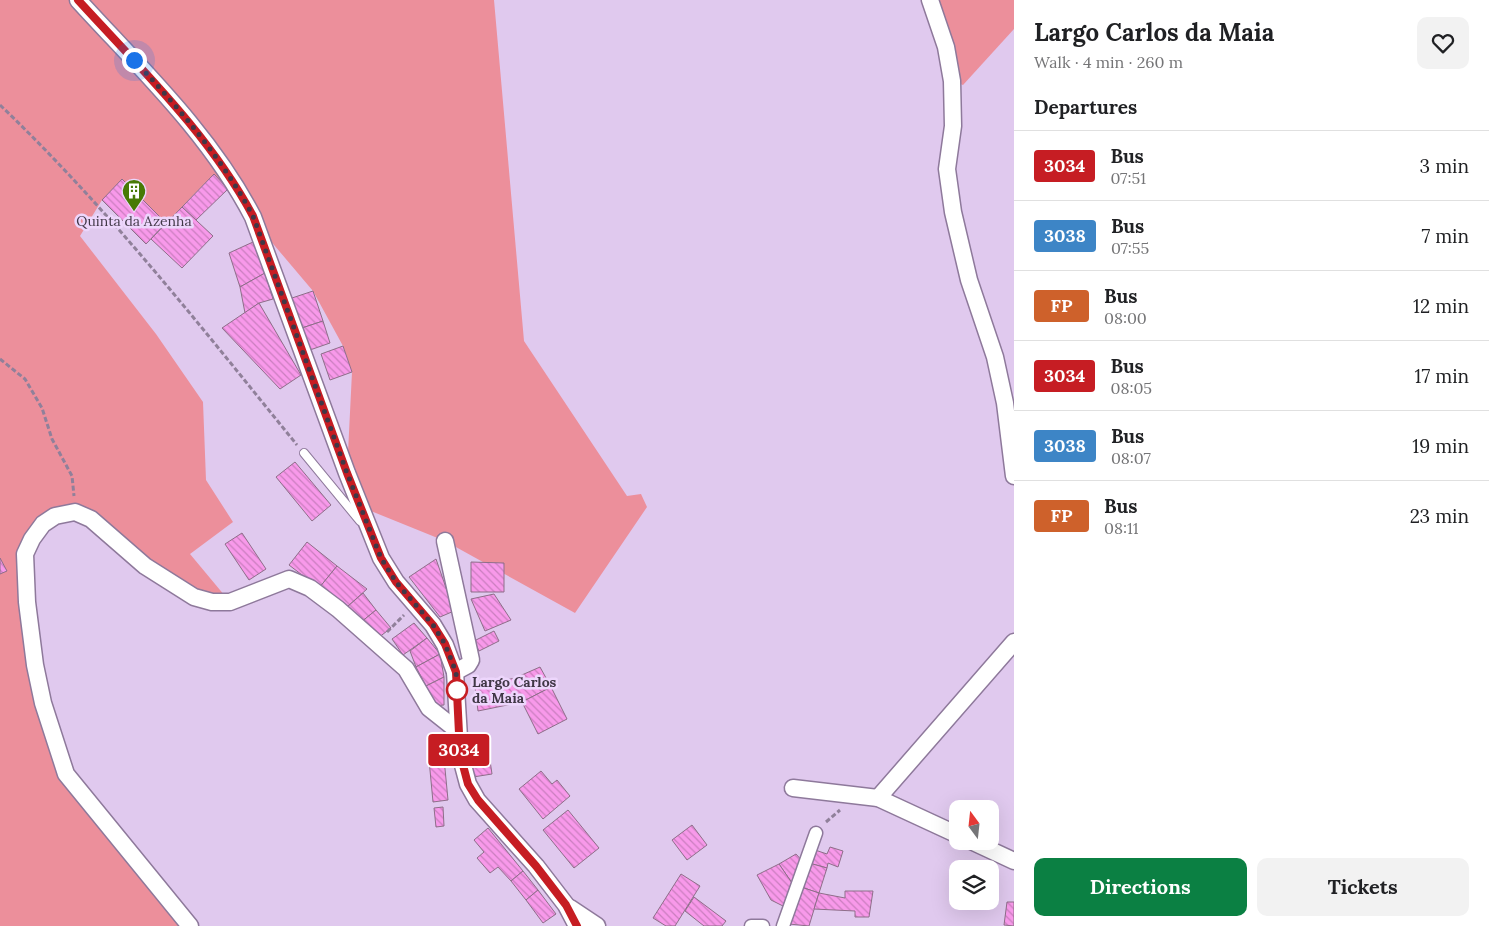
<!DOCTYPE html>
<html lang="en">
<head>
<meta charset="utf-8">
<style>
	:root { --surface:#fff; --page:#f2f2f2; --text:#202124; --muted:#757577; --line:#e0e0e0; --accent:#0b8043 }
	body { margin:0; font-family:Lora,serif; background:var(--page); color:var(--text); height:100vh; display:flex; flex-direction:column; font-size:19px; white-space:nowrap }
	* { box-sizing:border-box; margin:0 }
	p { font-size:16px; color:var(--muted) }
	.icon { flex:none; width:28px; height:28px; fill:none; stroke:currentColor; stroke-width:2; stroke-linecap:round; stroke-linejoin:round }
	.map { position:relative; flex:1; overflow:hidden }
	.sheet { display:flex; flex-direction:column; background:var(--surface); width:475px }
	.sheet>* { flex:none }
	.badge { padding:0 10px; border-radius:4px; font-size:18px; line-height:32px }
	.needle { width:32px; rotate:345deg }
	.tools { position:absolute; left:949px; top:800px; display:grid; gap:10px }
	.tools a { display:grid; place-items:center; width:50px; height:50px; border-radius:10px; background:var(--surface); box-shadow:0 5px 20px #0002; font-size:25px }
	.you { position:absolute; width:25px; height:25px; margin:-12px; border:4px solid #fff; border-radius:50%; background:#1a73e8; box-shadow:0 0 0 8px #1a73e833 }
	.map>.badge { position:absolute; translate:-50% -50%; box-shadow:0 0 0 2px #fff }
	h2 { padding:0 20px; font-size:19px; line-height:45px }
	.round { display:grid; place-items:center; flex:none; width:52px; height:52px; border-radius:10px; background:var(--page) }
	.summary { display:flex; align-items:center; justify-content:space-between; height:85px; padding:0 20px }
	h1 { font-size:24px; font-weight:700; line-height:38px }
	.action { display:flex; gap:10px; margin-top:auto; padding:10px 20px }
	.action a { flex:1; height:58px; border-radius:10px; background:var(--accent); color:#fff; font-size:20px; font-weight:700; line-height:58px; text-align:center }
	.action a+a { background:var(--page); color:var(--text) }
	ul { padding:0; list-style:none }
	li { display:flex; align-items:center; gap:15px; height:70px; padding:0 20px; border-top:1px solid var(--line) }
	li div { flex:1 }
	li b { display:block; font-size:19px }
	li em { font-style:normal }
	li .badge { min-width:55px; font-weight:700; text-align:center }
	main { display:flex; flex:1; min-height:0 }
	.map>svg:first-child { display:block }
	.grass { fill:#ec8f9b }
	.building { fill:url(#building-back-hatch); stroke:#8e6e89 }
	.lines { fill:none; stroke-linecap:round; stroke-linejoin:round }
	.service-casing { stroke:#8e799b; stroke-width:10 }
	.pedestrian-casing { stroke:#8e799b; stroke-width:15 }
	.minor-casing { stroke:#8e799b; stroke-width:19 }
	.path { stroke:#90809a; stroke-width:3; stroke-dasharray:5 2.5; stroke-linecap:butt }
	.service { stroke:#fff; stroke-width:8 }
	.pedestrian { stroke:#fff; stroke-width:12 }
	.minor { stroke:#fff; stroke-width:16 }
	.line-casing { stroke:#fff; stroke-width:11 }
	.line { stroke:#c61d23; stroke-width:8 }
	.walk { stroke:#403746; stroke-width:5; stroke-dasharray:0 9 }
	.stop-dot { fill:#fff; stroke:#c61d23; stroke-width:2.5 }
	.labels { text-anchor:middle; stroke-width:5; stroke-linejoin:round; paint-order:stroke }
	.poi-label { font-size:14px; fill:#403746; stroke:#edd6fc }
	.stop-label { font-size:14px; font-weight:bold; fill:#403746; stroke:#edd6fc; text-anchor:start }
</style>
</head>
<body>
<main>
<div class="map">
<svg width="1014" height="926" viewBox="0 0 1014 926">
	<defs>
		<pattern id="building-back-hatch" width="6" height="6" patternUnits="userSpaceOnUse" patternTransform="scale(1.25)"><rect width="6" height="6" fill="#f899ea"/><path d="M-1 5l2 2M0 0l6 6M5-1l2 2" fill="none" stroke="#ca7ebf"/></pattern>
	</defs>
	<rect width="100%" height="100%" fill="#e0c9ee"/>
	<g class="grass">
		<polygon points="0,0 494,0 524,341 627,496 641,494 647,507 575,613 445,541 361,507 347,473 352,372 343,346 313,291 214,174 166,223 122,180 102,200 80,236 156,334 203,402 206,480 233,522 190,554 230,602 212,602 75,512 32,539 27,602 66,774 190,926 0,926"/>
		<polygon points="930,0 1014,0 1014,29 963,85 952,81"/>
	</g>
	<g class="building">
		<polygon points="214,174 228,189 196,220 182,207"/>
		<polygon points="122,179 166,223 146,244 102,200"/>
		<polygon points="182,207 213,236 182,268 151,239"/>
		<polygon points="253,242 265,273 240,287 229,253"/>
		<polygon points="265,273 273,299 259,303 245,313 240,287"/>
		<polygon points="313,291 323,321 299,329 289,299"/>
		<polygon points="259,303 301,375 280,389 222,328"/>
		<polygon points="323,321 330,343 307,351 299,329"/>
		<polygon points="343,346 352,372 330,380 321,354"/>
		<polygon points="295,462 331,505 312,521 276,477"/>
		<polygon points="242,533 266,569 249,580 225,544"/>
		<polygon points="307,542 337,566 319,588 289,565"/>
		<polygon points="0,558 7,571 0,574"/>
		<polygon points="436,559 454,611 440,617 409,577"/>
		<polygon points="471,562 504,563 504,592 471,592"/>
		<polygon points="337,566 367,589 347,607 319,588"/>
		<polygon points="363,593 376,610 360,623 347,607"/>
		<polygon points="494,594 511,620 485,631 471,599"/>
		<polygon points="376,610 391,628 378,638 360,623"/>
		<polygon points="414,623 427,638 403,655 392,639"/>
		<polygon points="494,631 499,641 479,651 474,641"/>
		<polygon points="427,638 440,654 416,667 410,651"/>
		<polygon points="440,654 444,677 426,686 416,667"/>
		<polygon points="540,667 551,687 522,702 478,711 475,687 515,678"/>
		<polygon points="444,677 444,705 433,706 426,686"/>
		<polygon points="551,687 567,719 538,734 522,702"/>
		<polygon points="488,747 492,774 473,777 469,751"/>
		<polygon points="443,748 448,800 433,802 428,749"/>
		<polygon points="541,771 552,784 557,780 570,796 543,819 519,789"/>
		<polygon points="443,807 444,826 436,827 434,808"/>
		<polygon points="568,810 599,848 574,868 543,830"/>
		<polygon points="692,825 707,845 687,860 672,840"/>
		<polygon points="488,828 523,871 511,881 498,867 490,873 477,858 484,852 474,840"/>
		<polygon points="830,847 843,851 838,867 828,863 827,868 809,863 815,850 827,854"/>
		<polygon points="796,854 804,863 792,883 779,864"/>
		<polygon points="809,863 827,868 819,893 801,887"/>
		<polygon points="779,864 792,883 783,906 771,900 757,875"/>
		<polygon points="523,871 538,890 526,900 511,881"/>
		<polygon points="681,874 700,886 675,926 666,926 653,918"/>
		<polygon points="801,887 819,893 809,926 789,924"/>
		<polygon points="538,890 556,914 543,923 526,900"/>
		<polygon points="845,891 873,891 869,917 855,917 855,911 814,909 819,893 845,898"/>
		<polygon points="694,897 726,921 722,926 704,926 685,911"/>
		<polygon points="1007,902 1014,902 1014,926 1004,925"/>
	</g>
	<g class="lines">
		<g class="service-casing">
			<polyline id="service" points="304,453 360,521"/>
		</g>
		<g class="pedestrian-casing">
			<g id="pedestrian">
				<polyline points="751,926 763,926"/>
				<polyline points="783,926 816,833"/>
			</g>
		</g>
		<g class="minor-casing">
			<g id="minor">
				<path d="M78,0C141,69 210,134 253,217L347,473L381,558L396,582L433,625L445,645L455,672L460,754L468,784L477,800L536,866L566,905L577,926"/>
				<polyline points="930,0 946,47 952,81 953,126 947,169 953,212 969,280 995,357 1005,403 1014,476"/>
				<polyline points="445,541 471,660 468,665 455,672"/>
				<polyline points="793,788 878,798 958,835"/>
				<polyline points="878,798 1014,642"/>
				<polyline points="971,841 1014,861"/>
				<polyline points="570,908 597,926"/>
				<polyline points="190,926 66,774 43,703 35,665 27,602 25,554 32,539 43,524 55,516 75,512 91,519 145,566 194,597 212,602 230,602 289,579 310,588 338,609 406,669 429,708 458,731"/>
			</g>
		</g>
		<g class="path">
			<path d="M0,105C109,209 202,328 297,445"/>
			<polyline points="0,359 25,379 42,408 52,439 72,476 74,496"/>
			<polyline points="387,632 404,615"/>
			<polyline points="826,822 840,810"/>
		</g>
		<use href="#service" class="service"/>
		<use href="#pedestrian" class="pedestrian"/>
		<use href="#minor" class="minor"/>
	</g>
	<g class="lines">
		<g class="line-casing">
			<path id="line" d="M78,0C141,69 209,134 253,216L347,473L381,558L396,582L433,625L445,644L456,672L460,754L468,784L478,800L536,866L566,905L577,926"/>
		</g>
		<use href="#line" class="line"/>
		<path class="walk" d="M134,60C179,108 222,158 253,216L347,473L381,558L396,582L433,625L445,644L456,672L457,690"/>
	</g>
	<defs>
		<g id="building-pin" transform="scale(1.25)"><path d="M0 17L-7.5 6A9.5 9.5 0 1 1 7.5 6Z" fill="#487a05" stroke="#edd6fc"/><path d="M-4-6H4V6H1V3H-1V6H-4ZM-2.5-4.3h1.7v1.8h-1.7ZM.8-4.3h1.7v1.8H.8ZM-2.5-1h1.7V.8h-1.7ZM.8-1h1.7V.8H.8Z" fill="#fff"/></g>
	</defs>
	<g fill-rule="evenodd">
		<use href="#building-pin" x="134" y="191"/>
	</g>
	<circle class="stop-dot" cx="457" cy="690" r="10"/>
	<g class="labels">
		<g class="poi-label">
			<text x="134" y="226">Quinta da Azenha</text>
		</g>
		<g class="stop-label">
			<text x="472" y="687">Largo Carlos<tspan x="472" dy="16">da Maia</tspan></text>
		</g>
	</g>
</svg>
<div class="tools">
<a><svg class="needle" viewBox="-14 -14 28 28"><path d="M0-13l5 13h-10z" fill="#e53935"/><path d="M0 13l5-13h-10z" fill="#757577"/></svg></a>
<a><svg class="icon" aria-label="layers" viewBox="0 0 24 24"><path d="M12 4l9 5-9 5-9-5zM3 14l9 5 9-5"/></svg></a>
</div>
<div class="you" style="left:134px;top:60px"></div>
<b class="badge" style="left:459px;top:750px;background:#c61d23;color:#fff">3034</b>
</div>
<section class="sheet">
<div class="summary"><div><h1>Largo Carlos da Maia</h1><p>Walk · 4 min · 260 m</p></div><a class="round"><svg class="icon" aria-label="heart" viewBox="0 0 24 24"><path d="M12 20l-8-8c-3-5 5-10 8-4 3-6 11-1 8 4z"/></svg></a></div>
<h2>Departures</h2>
<ul>
<li><span class="badge" style="background:#c61d23;color:#fff">3034</span><div><b>Bus</b><p>07:51</p></div><em>3 min</em></li>
<li><span class="badge" style="background:#3d85c6;color:#fff">3038</span><div><b>Bus</b><p>07:55</p></div><em>7 min</em></li>
<li><span class="badge" style="background:#ce612b;color:#fff">FP</span><div><b>Bus</b><p>08:00</p></div><em>12 min</em></li>
<li><span class="badge" style="background:#c61d23;color:#fff">3034</span><div><b>Bus</b><p>08:05</p></div><em>17 min</em></li>
<li><span class="badge" style="background:#3d85c6;color:#fff">3038</span><div><b>Bus</b><p>08:07</p></div><em>19 min</em></li>
<li><span class="badge" style="background:#ce612b;color:#fff">FP</span><div><b>Bus</b><p>08:11</p></div><em>23 min</em></li>
</ul>
<div class="action"><a>Directions</a><a>Tickets</a></div>
</section>
</main>
</body>
</html>
